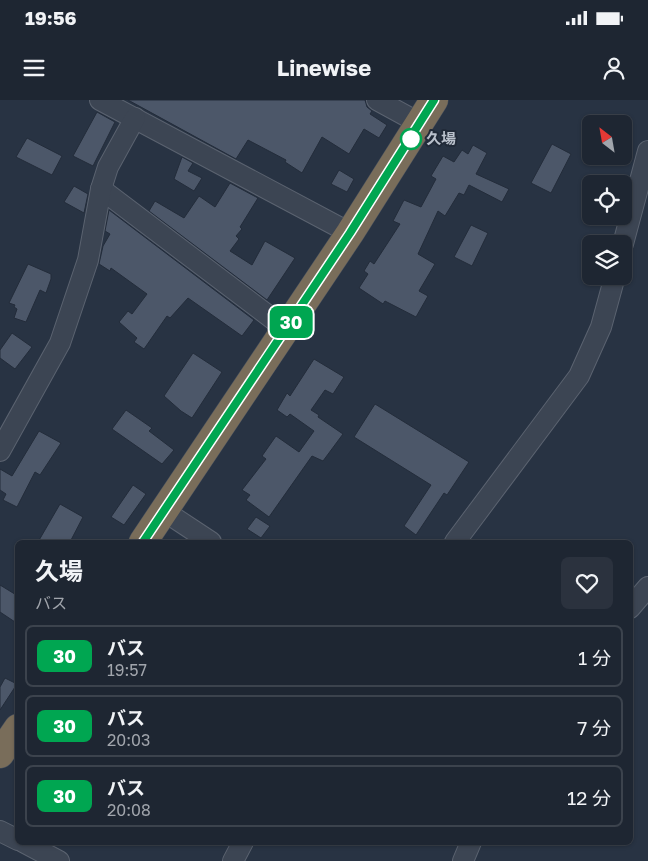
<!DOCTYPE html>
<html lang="ja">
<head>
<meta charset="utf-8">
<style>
	:root { --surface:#1e2632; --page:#2b323e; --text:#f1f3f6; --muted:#a1a5ac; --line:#3c434d }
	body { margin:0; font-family:"Golos Text","Noto Sans JP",sans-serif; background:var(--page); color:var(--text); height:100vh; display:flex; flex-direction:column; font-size:19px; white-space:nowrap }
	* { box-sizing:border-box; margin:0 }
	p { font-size:16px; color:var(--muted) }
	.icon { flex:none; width:28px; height:28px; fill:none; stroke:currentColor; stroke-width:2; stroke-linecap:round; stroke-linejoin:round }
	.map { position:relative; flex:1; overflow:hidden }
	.details { position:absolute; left:15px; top:440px; width:618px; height:305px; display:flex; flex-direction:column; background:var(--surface); border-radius:8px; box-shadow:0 1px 4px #0004,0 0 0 1px var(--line) }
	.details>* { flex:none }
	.badge { padding:0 10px; border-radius:8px; font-size:18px; line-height:32px }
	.needle { width:32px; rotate:329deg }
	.tools { position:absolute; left:582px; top:15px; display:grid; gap:10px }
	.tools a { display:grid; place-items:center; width:50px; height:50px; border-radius:8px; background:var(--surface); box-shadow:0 1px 4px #0004,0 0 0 1px var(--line); font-size:25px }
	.map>.badge { position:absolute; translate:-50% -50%; box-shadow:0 0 0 2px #fff }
	.round { display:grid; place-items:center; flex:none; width:52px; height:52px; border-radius:8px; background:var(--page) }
	.headline { display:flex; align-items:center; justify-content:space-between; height:85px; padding:0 20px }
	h1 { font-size:24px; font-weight:700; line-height:38px }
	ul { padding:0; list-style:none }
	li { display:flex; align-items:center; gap:15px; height:62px; margin:0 10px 8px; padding:0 10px; border:2px solid var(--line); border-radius:8px }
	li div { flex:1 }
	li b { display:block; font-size:19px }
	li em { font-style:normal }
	li .badge { min-width:55px; font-weight:700; text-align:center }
	.status { display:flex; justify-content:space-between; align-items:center; height:35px; padding:0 25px; background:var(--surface); direction:ltr }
	.status svg { height:14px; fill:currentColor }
	header { display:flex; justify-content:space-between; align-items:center; height:65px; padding:0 20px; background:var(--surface); font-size:22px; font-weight:700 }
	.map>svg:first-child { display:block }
	.building { fill:#4c5769; stroke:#232c3a }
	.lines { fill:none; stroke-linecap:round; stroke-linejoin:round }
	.minor-casing { stroke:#5b6370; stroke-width:22 }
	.highway-casing { stroke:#47505d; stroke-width:29 }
	.minor { stroke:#3c4553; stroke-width:20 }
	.highway { stroke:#796d5a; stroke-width:28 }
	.line-casing { stroke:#fff; stroke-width:11 }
	.line { stroke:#00a651; stroke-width:8 }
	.stop-dot { fill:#fff; stroke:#00a651; stroke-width:2.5 }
	.labels { text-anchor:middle; stroke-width:4; stroke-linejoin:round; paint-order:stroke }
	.stop-label { font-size:15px; font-weight:bold; fill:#bac1cc; stroke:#212a38; text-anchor:start }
</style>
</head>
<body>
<div class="status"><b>19:56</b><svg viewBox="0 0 49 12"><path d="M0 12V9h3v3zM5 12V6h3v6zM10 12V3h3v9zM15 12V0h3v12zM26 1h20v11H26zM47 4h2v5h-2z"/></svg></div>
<header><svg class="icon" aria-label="menu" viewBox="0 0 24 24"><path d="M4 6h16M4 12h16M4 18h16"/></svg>Linewise<svg class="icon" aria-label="person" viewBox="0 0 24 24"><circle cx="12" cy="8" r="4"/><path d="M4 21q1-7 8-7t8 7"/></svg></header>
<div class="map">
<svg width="648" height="761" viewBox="0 0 648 761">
	<rect width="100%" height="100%" fill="#283343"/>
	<g class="building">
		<polygon points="128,0 365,0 367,7 372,11 370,14 387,25 379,38 364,29 349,54 322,37 302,73 285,62 286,60 248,40 236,59"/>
		<polygon points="97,12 115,22 93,66 73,56"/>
		<polygon points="27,38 62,56 52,75 16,57"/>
		<polygon points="552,44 571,54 551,93 531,83"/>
		<polygon points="473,45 487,53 476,74 509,89 502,102 469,85 464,95 459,93 445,116 438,111 418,154 435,164 419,191 428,196 416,217 385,201 383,204 359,188 368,174 364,171 370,161 374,164 400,124 393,121 404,100 421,107 436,79 431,76 443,56 454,62 462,50 468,54"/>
		<polygon points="182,57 193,63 188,71 202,78 194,91 174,79"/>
		<polygon points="339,70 354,79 347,92 331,84"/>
		<polygon points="230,83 258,98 240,127 242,129 236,136 239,139 230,151 252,165 265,141 295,158 267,200 149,111 155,101 184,118 199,96 215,107"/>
		<polygon points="74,86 88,94 84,113 64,102"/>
		<polygon points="109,110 254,220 242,236 188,198 170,218 167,216 144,249 134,242 137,238 119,222 128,211 132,214 147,194 111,168 110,171 99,164 103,146 110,134 105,131"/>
		<polygon points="471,125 488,133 472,166 454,157"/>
		<polygon points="28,164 51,174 51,179 46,193 40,190 26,222 14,218 17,209 14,207 15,205 9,203"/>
		<polygon points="12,233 32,247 15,269 0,258 0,250"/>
		<polygon points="193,253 222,272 192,318 181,311 164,296"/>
		<polygon points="314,259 344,277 333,294 325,290 311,310 319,315 318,317 343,334 323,361 312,356 269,417 246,400 250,395 242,390 266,359 262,356 276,336 299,352 314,331 290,314 287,317 277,310 287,293 290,296"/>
		<polygon points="375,304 469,362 447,395 444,393 416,435 404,426 431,385 354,337"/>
		<polygon points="126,310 152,328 149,331 174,350 162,364 112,329"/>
		<polygon points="39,331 61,343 40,375 35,372 17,407 3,400 6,394 0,390 0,369 12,376"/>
		<polygon points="133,385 146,394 124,425 111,417"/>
		<polygon points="60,404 83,417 70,442 38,442"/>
		<polygon points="256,417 270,426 261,438 247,429"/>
		<polygon points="0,485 18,496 18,524 0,512"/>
		<polygon points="5,578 17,584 0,610 0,587"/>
	</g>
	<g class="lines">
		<g class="minor-casing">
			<g id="minor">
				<polyline points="100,0 350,133"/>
				<polyline points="377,0 421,24"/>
				<polyline points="101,89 286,229"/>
				<polyline points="623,144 648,51"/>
				<polyline points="0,351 60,243 88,160 101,89 108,67 135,18"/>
				<polyline points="164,411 211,442"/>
				<polyline points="455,442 579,276 601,227 615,176"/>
				<polyline points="630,508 648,487"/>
				<polyline points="0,731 18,740"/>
				<polyline points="23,742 59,761"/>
				<polyline points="233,761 243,742"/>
				<polyline points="463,761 471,742"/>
			</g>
		</g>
		<g class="highway-casing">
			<g id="highway">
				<polyline points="143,442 350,133 434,0"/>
				<polyline points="0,654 18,628"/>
			</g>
		</g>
		<use href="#minor" class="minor"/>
		<use href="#highway" class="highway"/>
	</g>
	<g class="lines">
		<g class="line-casing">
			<polyline id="line" points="143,442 350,133 434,0"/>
		</g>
		<use href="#line" class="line"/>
	</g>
	<circle class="stop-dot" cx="411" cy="39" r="10"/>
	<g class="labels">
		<g class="stop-label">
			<text x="426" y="44">久場</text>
		</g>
	</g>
</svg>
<div class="tools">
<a><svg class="needle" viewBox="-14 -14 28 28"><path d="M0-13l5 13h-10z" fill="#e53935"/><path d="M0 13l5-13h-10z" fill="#a1a5ac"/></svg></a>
<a><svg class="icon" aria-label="locate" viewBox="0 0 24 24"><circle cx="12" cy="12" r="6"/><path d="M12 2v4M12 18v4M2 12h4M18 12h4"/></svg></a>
<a><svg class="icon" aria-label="layers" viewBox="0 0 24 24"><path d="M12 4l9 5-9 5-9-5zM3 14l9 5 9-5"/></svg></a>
</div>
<b class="badge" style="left:291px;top:222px;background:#00a651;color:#fff">30</b>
<section class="details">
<div class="headline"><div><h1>久場</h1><p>バス</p></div><a class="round"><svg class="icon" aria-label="heart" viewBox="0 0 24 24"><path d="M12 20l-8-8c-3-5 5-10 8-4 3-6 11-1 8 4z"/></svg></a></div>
<ul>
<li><span class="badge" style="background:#00a651;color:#fff">30</span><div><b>バス</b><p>19:57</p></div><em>1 分</em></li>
<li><span class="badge" style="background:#00a651;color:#fff">30</span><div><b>バス</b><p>20:03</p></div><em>7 分</em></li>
<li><span class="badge" style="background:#00a651;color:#fff">30</span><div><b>バス</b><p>20:08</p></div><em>12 分</em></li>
</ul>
</section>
</div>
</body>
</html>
